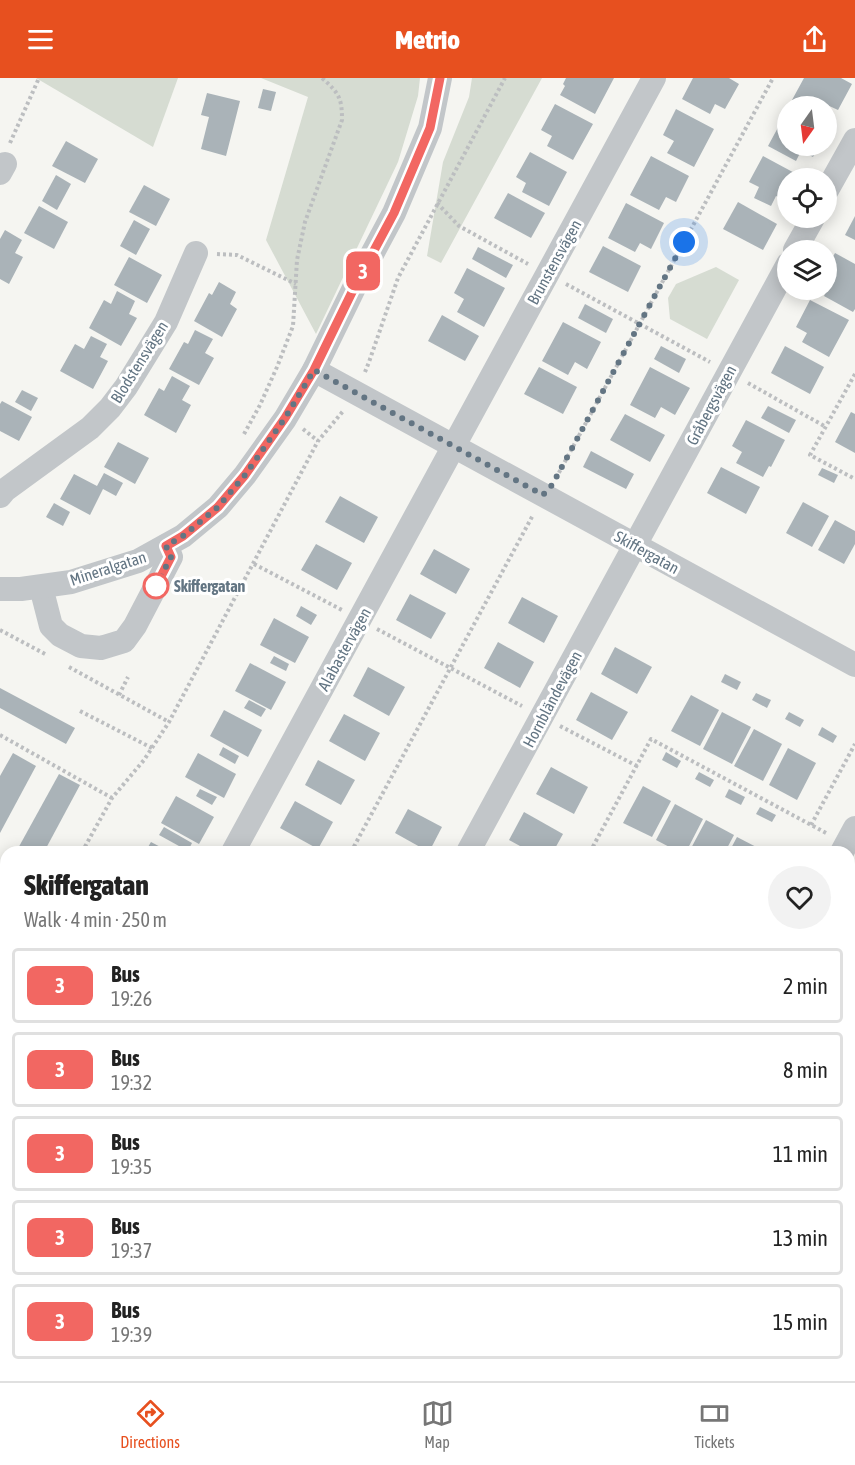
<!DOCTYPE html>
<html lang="en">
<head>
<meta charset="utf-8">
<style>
	:root { --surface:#fff; --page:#f2f2f2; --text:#222; --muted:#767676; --line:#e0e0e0; --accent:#e7501f }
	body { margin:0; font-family:"Asap Condensed",sans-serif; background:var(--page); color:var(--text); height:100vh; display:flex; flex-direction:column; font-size:22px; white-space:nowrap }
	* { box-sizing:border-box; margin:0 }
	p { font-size:20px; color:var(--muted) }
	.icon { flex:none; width:33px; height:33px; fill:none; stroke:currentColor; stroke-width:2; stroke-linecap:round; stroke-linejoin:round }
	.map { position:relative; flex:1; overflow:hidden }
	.side { position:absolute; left:0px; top:768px; width:855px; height:536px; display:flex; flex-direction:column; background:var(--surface); border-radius:18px 18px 0 0; box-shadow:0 3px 15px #0003 }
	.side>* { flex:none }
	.badge { padding:0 12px; border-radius:9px; font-size:21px; line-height:39px }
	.needle { width:39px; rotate:194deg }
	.fabs { position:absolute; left:777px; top:18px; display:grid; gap:12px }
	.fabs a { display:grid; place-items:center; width:60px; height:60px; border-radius:50%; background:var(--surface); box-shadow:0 3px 15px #0003; font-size:30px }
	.you { position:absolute; width:30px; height:30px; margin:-15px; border:4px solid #fff; border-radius:50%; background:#1a73e8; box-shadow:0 0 0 9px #1a73e833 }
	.map>.badge { position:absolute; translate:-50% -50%; box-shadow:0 0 0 3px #fff }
	.round { display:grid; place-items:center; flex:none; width:63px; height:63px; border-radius:32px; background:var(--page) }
	.headline { display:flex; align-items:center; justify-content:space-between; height:102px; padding:0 24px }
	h1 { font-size:28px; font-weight:800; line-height:45px }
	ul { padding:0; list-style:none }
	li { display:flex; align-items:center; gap:18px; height:75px; margin:0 12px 9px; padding:0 12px; border:3px solid var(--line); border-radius:6px }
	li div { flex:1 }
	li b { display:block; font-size:22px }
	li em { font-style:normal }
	li .badge { min-width:66px; font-weight:700; text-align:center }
	header { display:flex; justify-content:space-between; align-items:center; height:78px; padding:0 24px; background:var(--accent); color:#fff; font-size:27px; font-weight:800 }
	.menu { display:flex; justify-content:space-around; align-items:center; height:84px; border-top:2px solid var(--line); background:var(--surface); font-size:16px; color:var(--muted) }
	.menu a { display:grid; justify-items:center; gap:3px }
	.menu .current { color:var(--accent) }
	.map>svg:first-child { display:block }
	.green { fill:#d6dcd2 }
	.building { fill:#aab3b8 }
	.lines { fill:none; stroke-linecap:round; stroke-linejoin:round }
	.path { stroke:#bcbec0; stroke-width:4; stroke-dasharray:3 3; stroke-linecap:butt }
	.minor { stroke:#c2c6c9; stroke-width:24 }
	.line-casing { stroke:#fff; stroke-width:14 }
	.line { stroke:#f26762; stroke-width:9 }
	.walk { stroke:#637583; stroke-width:6; stroke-dasharray:0 10.8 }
	.stop-dot { fill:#fff; stroke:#f26762; stroke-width:3 }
	.labels { text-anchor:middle; stroke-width:6; stroke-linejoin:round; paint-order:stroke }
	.street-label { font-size:16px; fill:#637583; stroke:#fff }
	.stop-label { font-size:16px; font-weight:bold; fill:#637583; stroke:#fff; text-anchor:start }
</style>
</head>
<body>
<header><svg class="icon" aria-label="menu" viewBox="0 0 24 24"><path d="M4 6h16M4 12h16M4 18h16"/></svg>Metrio<svg class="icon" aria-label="share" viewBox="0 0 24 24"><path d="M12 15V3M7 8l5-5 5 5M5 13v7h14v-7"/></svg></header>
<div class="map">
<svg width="855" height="1303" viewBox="0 0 855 1303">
	<rect width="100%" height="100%" fill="#f5f5f1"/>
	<g class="green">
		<polygon points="36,0 178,0 153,69"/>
		<polygon points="261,0 420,0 418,18 398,84 316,256 266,162 308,19"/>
		<polygon points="472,0 542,0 441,185 427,178 443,84 469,19"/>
		<polygon points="716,189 739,202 707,261 670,241 668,220 676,206"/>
		<polygon points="0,1089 6,1092 6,1298 387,1298 397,1303 0,1303"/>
	</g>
	<g class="building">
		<polygon points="566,0 614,0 595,36 560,17 565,8 563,6"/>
		<polygon points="693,0 729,0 739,6 725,31 715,26 710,36 682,21"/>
		<polygon points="804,0 841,0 852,6 838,32 825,26 824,28 805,28 792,22"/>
		<polygon points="263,11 276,14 271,33 258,30"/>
		<polygon points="207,15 240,23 226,78 201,71 209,39 201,37"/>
		<polygon points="555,26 593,46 573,82 547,68 552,58 541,52"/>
		<polygon points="676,31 714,51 694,89 667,75 674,63 663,57"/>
		<polygon points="788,31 788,68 819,68 813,79 801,73 796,83 768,68"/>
		<polygon points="66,63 98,81 85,105 52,88"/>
		<polygon points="530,74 567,94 549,128 522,114 526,105 516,99"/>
		<polygon points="651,78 689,98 676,124 666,119 659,132 630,117"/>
		<polygon points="763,78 802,99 802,100 788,100 788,124 776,118 771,128 754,120 759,109 749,104"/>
		<polygon points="56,97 71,106 57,132 42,123"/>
		<polygon points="144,107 170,121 156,148 129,134"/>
		<polygon points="508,115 545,135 531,160 494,140"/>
		<polygon points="738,124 777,146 763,172 723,151"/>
		<polygon points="626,125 664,145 651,171 640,165 635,174 608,160"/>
		<polygon points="39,128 68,144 54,171 24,155"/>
		<polygon points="855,138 855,162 845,157"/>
		<polygon points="134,142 150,151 136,177 120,168"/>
		<polygon points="5,152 22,162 15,175 23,179 9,206 0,201 0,161"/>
		<polygon points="603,168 641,188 628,214 589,194"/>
		<polygon points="478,169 513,187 506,200 472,181"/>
		<polygon points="835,175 855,186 855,231 853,234 824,218 829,207 826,205 826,191"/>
		<polygon points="129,179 162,197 147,225 114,207"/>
		<polygon points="467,190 505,210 484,249 457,234 464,221 454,215"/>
		<polygon points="219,204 236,214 230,226 237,231 222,259 194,243 209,215 212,217"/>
		<polygon points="117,213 135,223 129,236 137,240 121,268 89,250 104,222 111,226"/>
		<polygon points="810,222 849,242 829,279 802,264 807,255 796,249"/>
		<polygon points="585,226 613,241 606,255 578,240"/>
		<polygon points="442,237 479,258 465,283 428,263"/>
		<polygon points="563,244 601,264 587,291 575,284 568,297 542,283"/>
		<polygon points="195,252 213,261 205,275 214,280 199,307 169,291 184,264 188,266"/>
		<polygon points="91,258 107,266 100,279 108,283 93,311 60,293 75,266 84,271"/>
		<polygon points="661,268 686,281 679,295 654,281"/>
		<polygon points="785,268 824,289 810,316 771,295"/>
		<polygon points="539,289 577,309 563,336 524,316"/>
		<polygon points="650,289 690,310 675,337 661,329 655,340 630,327"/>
		<polygon points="172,298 190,308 182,322 191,327 176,355 144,337 159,310 164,313"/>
		<polygon points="22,312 38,320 31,333 15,324"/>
		<polygon points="2,323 32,339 19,363 0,353 0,326"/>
		<polygon points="768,328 796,342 789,355 761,340"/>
		<polygon points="851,334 855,336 855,375 835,364"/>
		<polygon points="625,336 665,357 650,384 610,362"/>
		<polygon points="746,342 785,362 771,389 769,388 763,399 736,385 742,374 732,368"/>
		<polygon points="118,364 149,380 135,406 104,389"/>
		<polygon points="591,373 634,396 626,411 583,389"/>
		<polygon points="721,389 760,409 746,436 707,415"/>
		<polygon points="822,390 838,397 834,405 818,397"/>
		<polygon points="104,395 123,405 116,418 103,411 90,437 60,421 74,396 97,408"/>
		<polygon points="340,418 378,439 364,465 325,444"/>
		<polygon points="803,424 829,438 812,469 786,455"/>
		<polygon points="54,425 70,434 63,448 46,439"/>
		<polygon points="835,442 855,453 855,466 844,486 818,472"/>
		<polygon points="316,466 352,485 337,512 301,492"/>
		<polygon points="434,471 470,491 456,516 420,496"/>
		<polygon points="410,516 446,535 431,561 396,542"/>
		<polygon points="522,519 558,538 544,565 508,545"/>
		<polygon points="301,528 317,537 311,547 296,538"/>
		<polygon points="274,540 309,559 295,585 260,567"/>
		<polygon points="498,564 534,584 520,610 484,590"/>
		<polygon points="615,569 652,589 637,616 601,596"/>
		<polygon points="274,578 289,586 286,593 270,585"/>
		<polygon points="250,585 286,604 271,632 235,613"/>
		<polygon points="368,589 405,609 389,638 353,618"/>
		<polygon points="725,596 741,604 737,612 721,604"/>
		<polygon points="0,610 75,650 66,666 0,630"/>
		<polygon points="591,614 628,634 612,662 576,642"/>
		<polygon points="756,615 771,622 767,630 752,622"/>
		<polygon points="691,617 719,632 700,668 671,653"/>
		<polygon points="249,622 266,631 261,639 244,630"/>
		<polygon points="224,632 262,652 248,679 210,658"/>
		<polygon points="722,634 751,649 732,686 703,671"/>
		<polygon points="789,634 804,642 800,649 785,641"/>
		<polygon points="344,636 380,655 365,683 329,663"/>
		<polygon points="822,649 837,658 833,665 818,657"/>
		<polygon points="754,651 782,666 763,703 734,688"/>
		<polygon points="223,669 239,678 235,686 219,677"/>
		<polygon points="788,670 816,685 797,722 769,707"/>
		<polygon points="666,674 681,683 677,690 662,682"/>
		<polygon points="13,675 36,688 0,755 0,698"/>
		<polygon points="198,675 236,696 224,720 185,699"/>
		<polygon points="318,682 355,702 341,727 305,707"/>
		<polygon points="551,689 588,709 574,736 536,716"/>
		<polygon points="699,694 714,702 710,709 695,701"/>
		<polygon points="59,696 80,707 44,774 16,774"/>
		<polygon points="643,708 671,723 652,759 623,745"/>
		<polygon points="200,711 217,719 212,727 196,718"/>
		<polygon points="729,711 745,719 741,727 725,719"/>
		<polygon points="176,718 214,739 199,766 161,745"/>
		<polygon points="295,723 333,744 318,771 280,750"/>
		<polygon points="675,726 703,741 686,774 679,774 656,762"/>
		<polygon points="760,729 776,737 772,744 756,736"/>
		<polygon points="408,731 442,749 429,774 395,755"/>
		<polygon points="524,734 563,756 553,774 531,774 509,762"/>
		<polygon points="706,742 734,757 725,774 689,774"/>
		<polygon points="164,749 192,765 188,773 159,757"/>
		<polygon points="737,759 766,774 729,774"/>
		<polygon points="151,764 170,774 145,774"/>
		<polygon points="849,1002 855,1006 855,1016 849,1027"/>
		<polygon points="855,1028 855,1051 849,1048 849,1039"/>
		<polygon points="849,1120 855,1123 855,1169 849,1166"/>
		<polygon points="486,1298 518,1298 516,1303 496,1303"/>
		<polygon points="753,1298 785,1298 782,1303 764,1303"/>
	</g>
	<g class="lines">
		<g class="path">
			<polyline points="10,65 39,0"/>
			<polyline points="437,125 459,148 528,186"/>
			<polyline points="217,176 237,177 296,206"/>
			<polyline points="566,206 710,284"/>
			<polyline points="365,294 369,284 398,200 505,0"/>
			<polyline points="855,296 810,377 855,401"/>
			<polyline points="748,305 826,349"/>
			<polyline points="303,351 318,363"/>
			<path d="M244,356L260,327L277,289L293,248L297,182L305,144L342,42C342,20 339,15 322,0"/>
			<polyline points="556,400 773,0"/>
			<polyline points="254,486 342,532"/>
			<polyline points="377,551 522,628"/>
			<polyline points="0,552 47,577"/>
			<polyline points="69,589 169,644"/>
			<polyline points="119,617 128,599"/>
			<polyline points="80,633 152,670"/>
			<polyline points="560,648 637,688"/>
			<polyline points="0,657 112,720"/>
			<polyline points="811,747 855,666"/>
			<polyline points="82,774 112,720 144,682 169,644 318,363 344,332"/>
			<polyline points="351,774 533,437"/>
			<polyline points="590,774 651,661 828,756"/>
			<polyline points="0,801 6,804"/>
			<polyline points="0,952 6,937"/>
			<polyline points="849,1071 855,1074"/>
			<polyline points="849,1216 854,1207 855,1208"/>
		</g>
		<g class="minor">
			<polyline points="0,95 5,86"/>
			<polyline points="826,114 855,62"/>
			<polyline points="795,172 813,140"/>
			<polyline points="314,292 855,587"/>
			<polyline points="0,418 5,412 90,350 110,330 126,309 166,244 196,175"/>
			<polyline points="41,509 51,548 60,557 81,568 101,570 124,563 135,548 171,479 166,468"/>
			<polyline points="0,511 21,511 71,504 138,483 183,458 218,429 245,397 285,341 314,292 355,208 394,135 430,50 440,0"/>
			<polyline points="233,774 654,0"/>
			<polyline points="468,774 788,186"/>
			<polyline points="842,774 855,750"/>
			<polyline points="679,1298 690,1303"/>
		</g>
	</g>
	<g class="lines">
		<g class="line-casing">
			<polyline id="line" points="156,508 171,479 166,468 183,458 218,429 245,397 285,340 314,292 355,208 394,135 430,50 440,0"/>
		</g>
		<use href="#line" class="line"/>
		<polyline class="walk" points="156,508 171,479 166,468 183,458 218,429 245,397 285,340 314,292 543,417 552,407 684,164"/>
	</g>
	<circle class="stop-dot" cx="156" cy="508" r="12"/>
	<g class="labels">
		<g class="street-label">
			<text transform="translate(554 184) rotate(-61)" y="6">Brunstensvägen</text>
			<text transform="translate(139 284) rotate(-58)" y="6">Blodstensvägen</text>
			<text transform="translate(711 327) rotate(-62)" y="6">Gråbergsvägen</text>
			<text transform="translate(647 474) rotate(29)" y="6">Skiffergatan</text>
			<text transform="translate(108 490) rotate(-18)" y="6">Mineralgatan</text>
			<text transform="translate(344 571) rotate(-61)" y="6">Alabastervägen</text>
			<text transform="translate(552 621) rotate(-62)" y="6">Hornbländevägen</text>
		</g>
		<g class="stop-label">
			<text x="174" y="514">Skiffergatan</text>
		</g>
	</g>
</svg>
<div class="fabs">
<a><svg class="needle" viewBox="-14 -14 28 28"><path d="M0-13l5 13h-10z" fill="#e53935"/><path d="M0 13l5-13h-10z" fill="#767676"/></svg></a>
<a><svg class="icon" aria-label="locate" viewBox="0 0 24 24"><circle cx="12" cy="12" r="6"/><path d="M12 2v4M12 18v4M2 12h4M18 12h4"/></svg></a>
<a><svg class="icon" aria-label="layers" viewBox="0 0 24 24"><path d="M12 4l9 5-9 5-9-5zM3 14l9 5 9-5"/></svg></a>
</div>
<div class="you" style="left:684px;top:164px"></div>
<b class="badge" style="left:363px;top:193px;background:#f26762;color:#fff">3</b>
<section class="side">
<div class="headline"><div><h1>Skiffergatan</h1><p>Walk · 4 min · 250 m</p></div><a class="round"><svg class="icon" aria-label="heart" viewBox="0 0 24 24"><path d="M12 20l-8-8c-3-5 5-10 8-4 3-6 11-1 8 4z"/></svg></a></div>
<ul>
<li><span class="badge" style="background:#f26762;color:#fff">3</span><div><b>Bus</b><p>19:26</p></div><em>2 min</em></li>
<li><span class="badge" style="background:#f26762;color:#fff">3</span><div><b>Bus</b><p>19:32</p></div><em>8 min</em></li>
<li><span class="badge" style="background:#f26762;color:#fff">3</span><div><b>Bus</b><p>19:35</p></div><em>11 min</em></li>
<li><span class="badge" style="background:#f26762;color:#fff">3</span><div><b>Bus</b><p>19:37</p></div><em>13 min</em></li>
<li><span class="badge" style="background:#f26762;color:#fff">3</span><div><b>Bus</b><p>19:39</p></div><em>15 min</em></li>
</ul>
</section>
</div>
<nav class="menu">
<a class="current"><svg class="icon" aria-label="directions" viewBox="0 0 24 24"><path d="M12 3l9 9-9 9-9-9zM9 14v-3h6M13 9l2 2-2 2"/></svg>Directions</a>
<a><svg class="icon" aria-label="map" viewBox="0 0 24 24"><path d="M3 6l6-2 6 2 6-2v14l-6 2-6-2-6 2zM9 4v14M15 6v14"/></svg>Map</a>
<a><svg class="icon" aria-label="tickets" viewBox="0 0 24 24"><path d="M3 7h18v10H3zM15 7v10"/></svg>Tickets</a>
</nav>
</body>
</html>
